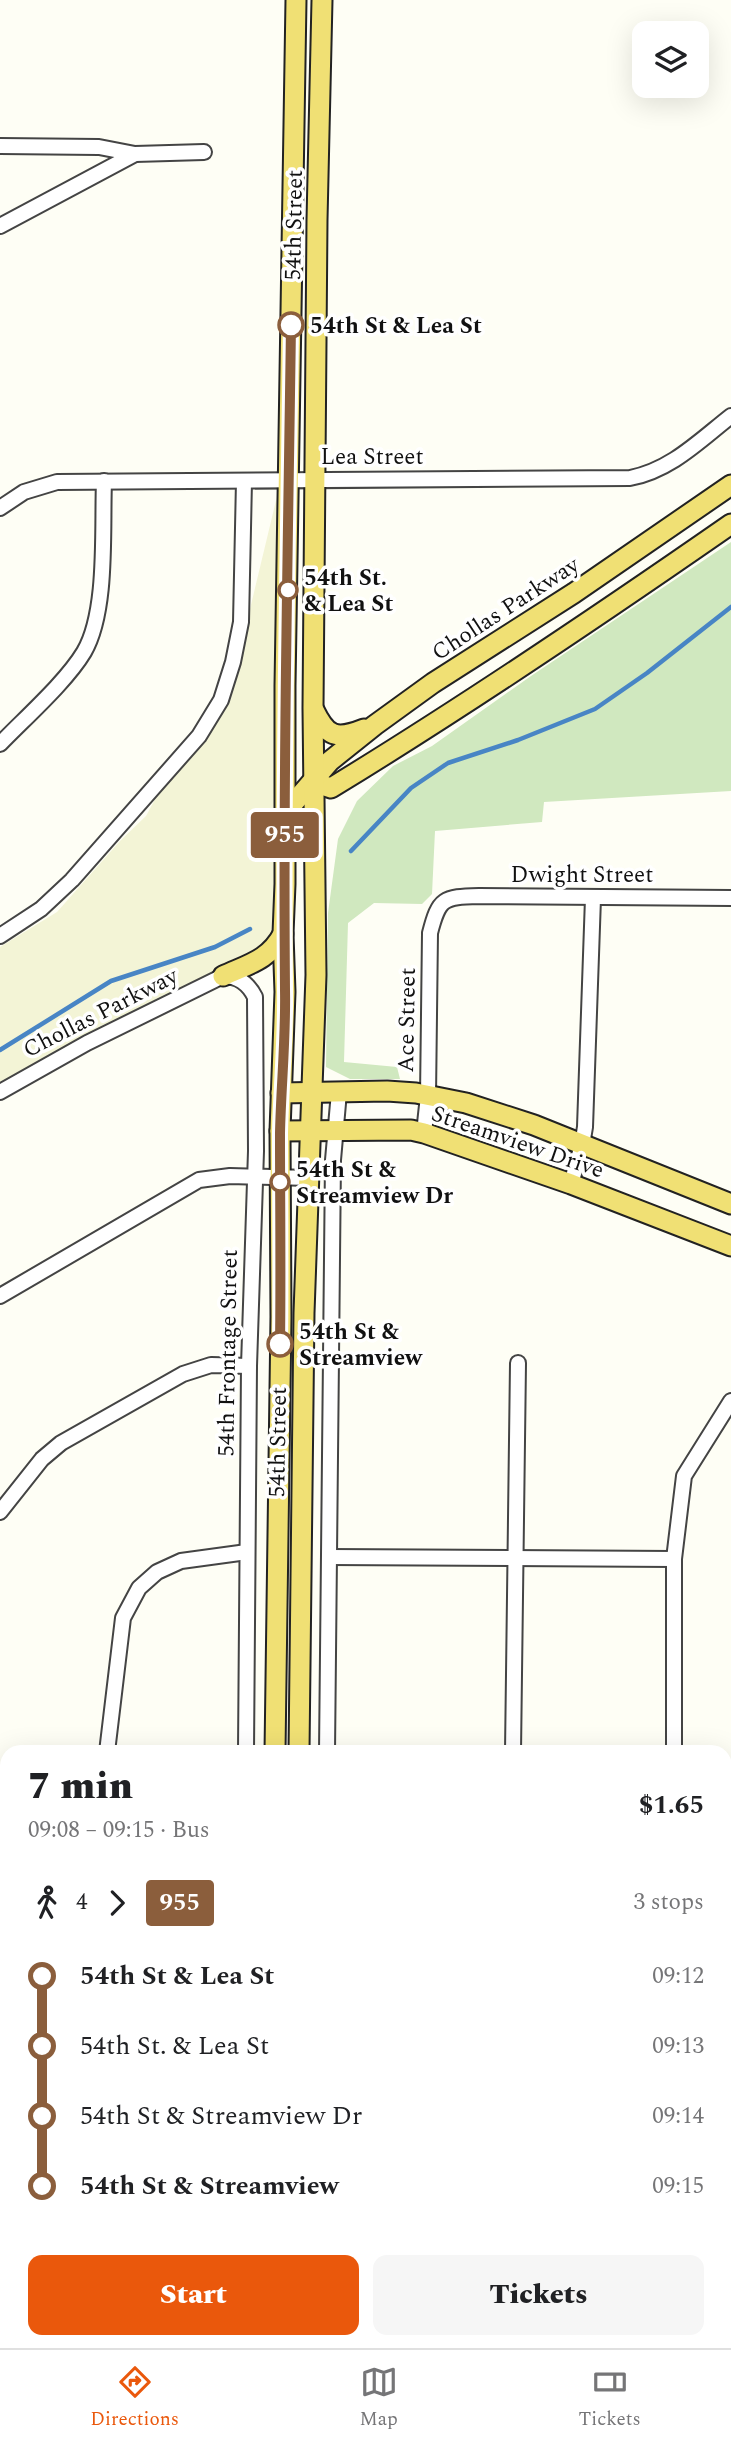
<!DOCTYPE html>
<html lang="en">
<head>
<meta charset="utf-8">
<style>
	:root { --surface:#fff; --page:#f6f6f6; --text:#202124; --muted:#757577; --line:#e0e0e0; --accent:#ea580c }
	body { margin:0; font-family:Spectral,serif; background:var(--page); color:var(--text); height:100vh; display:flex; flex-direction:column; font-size:26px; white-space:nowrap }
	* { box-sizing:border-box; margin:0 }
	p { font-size:23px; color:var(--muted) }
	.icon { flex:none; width:38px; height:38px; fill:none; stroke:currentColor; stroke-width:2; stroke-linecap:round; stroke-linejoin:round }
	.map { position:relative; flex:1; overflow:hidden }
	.drawer { position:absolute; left:0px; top:1745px; width:732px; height:604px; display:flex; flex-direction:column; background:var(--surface); border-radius:21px 21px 0 0; box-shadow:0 7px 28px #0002 }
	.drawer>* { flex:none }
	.badge { padding:0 14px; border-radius:5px; font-size:24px; line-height:46px }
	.fabs { position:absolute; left:632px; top:21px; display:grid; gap:14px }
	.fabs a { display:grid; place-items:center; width:77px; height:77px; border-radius:14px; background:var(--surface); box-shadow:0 7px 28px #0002; font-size:35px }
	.map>.badge { position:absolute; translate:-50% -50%; box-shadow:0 0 0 4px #fff }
	.legs { display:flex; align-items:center; gap:10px; height:77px; padding:0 28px; font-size:23px }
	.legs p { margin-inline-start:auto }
	.headline { display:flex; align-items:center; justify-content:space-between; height:119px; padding:0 28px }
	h1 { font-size:38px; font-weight:800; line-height:52px }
	.button { display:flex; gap:14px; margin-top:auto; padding:14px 28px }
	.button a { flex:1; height:80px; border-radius:14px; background:var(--accent); color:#fff; font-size:28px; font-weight:800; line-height:80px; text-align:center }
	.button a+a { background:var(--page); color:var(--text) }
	ul { padding:0 28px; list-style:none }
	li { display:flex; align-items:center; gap:24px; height:70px; font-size:26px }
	li i { display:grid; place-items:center; width:10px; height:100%; margin:0 9px; background:currentColor }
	li i::after { content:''; width:18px; height:18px; margin:-9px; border:5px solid; border-radius:50%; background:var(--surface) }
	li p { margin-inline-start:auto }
	li:first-child i { background:linear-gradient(#0000 50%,currentColor 0) }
	li:last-child i { background:linear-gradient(currentColor 50%,#0000 0) }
	.dock { display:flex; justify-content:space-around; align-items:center; height:98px; border-top:2px solid var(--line); background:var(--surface); font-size:19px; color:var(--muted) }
	.dock a { display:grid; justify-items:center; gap:4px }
	.dock .active { color:var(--accent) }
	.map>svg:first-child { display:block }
	.farmland { fill:#f3f4d6 }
	.green { fill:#d0e8bf }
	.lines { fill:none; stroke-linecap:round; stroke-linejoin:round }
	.stream { stroke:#4885c5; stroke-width:4.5 }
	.minor-casing { stroke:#444; stroke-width:18 }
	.major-casing { stroke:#222; stroke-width:23 }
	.minor { stroke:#fff; stroke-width:14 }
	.major { stroke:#f0e074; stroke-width:19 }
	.line-1-casing { stroke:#fff; stroke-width:16 }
	.line-1 { stroke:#8b5e3c; stroke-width:10 }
	.stop-1-dot { fill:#fff; stroke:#8b5e3c; stroke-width:3.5 }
	.labels { text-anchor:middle; stroke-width:7; stroke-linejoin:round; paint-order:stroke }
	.street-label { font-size:23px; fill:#111; stroke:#fff }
	.stop-label { font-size:23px; font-weight:bold; fill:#111; stroke:#fff; text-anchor:start }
</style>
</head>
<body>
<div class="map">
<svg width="731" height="2348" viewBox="0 0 731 2348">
	<rect width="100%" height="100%" fill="#fefef5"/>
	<polygon class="farmland" points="279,488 277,937 14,1080 0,1091 0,947 57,912 120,841 146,816 166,779 232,684"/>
	<polygon class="green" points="731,542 731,791 544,802 542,822 435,831 432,894 422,904 374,903 348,923 344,1062 397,1067 400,1079 350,1079 326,1067 328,913 338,839 357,801 393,766 432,746 531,676"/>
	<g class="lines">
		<g class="stream">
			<polyline points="351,851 411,788 448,763 518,740 595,709 647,673 731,607"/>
			<polyline points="0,1050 111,981 215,947 250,929"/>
		</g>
		<g class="minor-casing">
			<g id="minor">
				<polyline points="0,146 99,147 135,154 204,152"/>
				<polyline points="0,226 135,154"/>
				<path d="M0,508L24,492L57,482L630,478C671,470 699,441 731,416"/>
				<path d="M0,744C25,718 66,682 84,652C108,611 102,529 104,481"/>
				<polyline points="0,936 41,909 72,880 199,736 221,700 233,662 241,622 244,481"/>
				<path d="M0,1092L87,1043L223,976C238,976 248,983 255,997L256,1151L249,1366L246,1752"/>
				<path d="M424,1133L428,1096L430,933C439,898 443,897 479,896L731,898"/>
				<polyline points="571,1184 582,1145 585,1127 593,898"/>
				<polyline points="0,1296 199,1180 230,1176 309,1178"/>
				<polyline points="0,1512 42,1459 61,1443 183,1374 211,1365 249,1366"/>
				<polyline points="329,1557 674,1559"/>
				<polyline points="107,1752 123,1618 139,1588 157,1572 181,1561 247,1552"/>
				<polyline points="327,1752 333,1160 339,1092"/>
				<polyline points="513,1752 518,1363"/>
				<polyline points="674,1752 674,1559 684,1476 731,1401"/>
				<polyline points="0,1804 7,1808"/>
				<polyline points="724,1996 731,2002"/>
				<polyline points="724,2191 731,2195"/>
				<polyline points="724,2244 731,2232"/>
				<polyline points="552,2342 556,2348"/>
				<polyline points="83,2348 83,2342"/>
				<polyline points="238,2348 238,2342"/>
				<polyline points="319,2348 320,2342"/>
				<polyline points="582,2348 592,2342"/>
			</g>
		</g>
		<g class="major-casing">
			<g id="major">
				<path d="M314,710C327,737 336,740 364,729"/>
				<path d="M313,782L331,788C467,705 600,615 731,524"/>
				<polyline points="284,814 330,761 375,725 433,683 574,593 731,485"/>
				<path d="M223,976C249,964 269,960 283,934"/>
				<polyline points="281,1093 387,1091 416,1093 466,1103 534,1125 731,1204"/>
				<polyline points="280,1131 411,1130 424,1133 571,1184 731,1246"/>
				<polyline points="275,1752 281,1317 280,1131 285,992 283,934 285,884 285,686 296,0"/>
				<polyline points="299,1752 304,1313 316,975 313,708 317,220 322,0"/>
				<polyline points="264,2342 264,2348"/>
				<polyline points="296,2348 296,2342"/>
			</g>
		</g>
		<use href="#minor" class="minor"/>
		<use href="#major" class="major"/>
	</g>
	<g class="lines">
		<g class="line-1-casing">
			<path id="line-1" d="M280,1344C281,1274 280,1203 280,1133C281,1086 286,1038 285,990C283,769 288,547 291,325"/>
		</g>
		<use href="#line-1" class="line-1"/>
	</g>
	<g class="stop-1-dot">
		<circle cx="291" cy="325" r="12"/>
		<circle cx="288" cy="590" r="9"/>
		<circle cx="280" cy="1182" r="9"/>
		<circle cx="280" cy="1344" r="12"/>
	</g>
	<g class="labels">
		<g class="street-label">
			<text transform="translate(293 225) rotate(-89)" y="8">54th Street</text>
			<text x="372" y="464">Lea Street</text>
			<text transform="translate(505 608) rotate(-33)" y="8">Chollas Parkway</text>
			<text x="582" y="882">Dwight Street</text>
			<text transform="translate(100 1012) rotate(-27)" y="8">Chollas Parkway</text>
			<text transform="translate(406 1020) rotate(-89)" y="8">Ace Street</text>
			<text transform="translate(518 1141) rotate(19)" y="8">Streamview Drive</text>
			<text transform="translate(227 1353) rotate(-89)" y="8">54th Frontage Street</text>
			<text transform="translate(277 1442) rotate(-89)" y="8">54th Street</text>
		</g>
		<g class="stop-label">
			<text x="310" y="333">54th St &amp; Lea St</text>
			<text x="304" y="585">54th St.<tspan x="304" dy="26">&amp; Lea St</tspan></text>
			<text x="296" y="1177">54th St &amp;<tspan x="296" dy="26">Streamview Dr</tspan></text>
			<text x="299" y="1339">54th St &amp;<tspan x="299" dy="26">Streamview</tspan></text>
		</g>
	</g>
</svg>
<div class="fabs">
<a><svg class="icon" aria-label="layers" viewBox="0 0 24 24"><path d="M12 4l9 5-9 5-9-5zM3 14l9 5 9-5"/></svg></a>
</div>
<b class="badge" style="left:285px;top:835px;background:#8b5e3c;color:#fff">955</b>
<section class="drawer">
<div class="headline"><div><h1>7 min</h1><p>09:08 – 09:15 · Bus</p></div><b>$1.65</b></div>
<div class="legs"><svg class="icon" aria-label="walk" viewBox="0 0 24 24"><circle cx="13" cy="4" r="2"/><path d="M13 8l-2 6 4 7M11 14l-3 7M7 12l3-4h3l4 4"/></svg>4<svg class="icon" aria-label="forward" viewBox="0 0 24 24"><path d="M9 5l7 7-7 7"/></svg><b class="badge" style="background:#8b5e3c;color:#fff">955</b><p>3 stops</p></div>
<ul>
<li><i style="color:#8b5e3c"></i><b>54th St &amp; Lea St</b><p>09:12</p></li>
<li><i style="color:#8b5e3c"></i><span>54th St. &amp; Lea St</span><p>09:13</p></li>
<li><i style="color:#8b5e3c"></i><span>54th St &amp; Streamview Dr</span><p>09:14</p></li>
<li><i style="color:#8b5e3c"></i><b>54th St &amp; Streamview</b><p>09:15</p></li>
</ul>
<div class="button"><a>Start</a><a>Tickets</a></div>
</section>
</div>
<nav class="dock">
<a class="active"><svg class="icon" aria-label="directions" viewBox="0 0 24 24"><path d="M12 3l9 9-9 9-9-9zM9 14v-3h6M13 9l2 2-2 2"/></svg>Directions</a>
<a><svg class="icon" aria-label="map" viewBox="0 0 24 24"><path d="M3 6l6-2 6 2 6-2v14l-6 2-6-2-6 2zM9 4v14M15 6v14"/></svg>Map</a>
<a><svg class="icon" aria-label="tickets" viewBox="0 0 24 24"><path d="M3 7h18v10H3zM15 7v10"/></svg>Tickets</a>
</nav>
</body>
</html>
